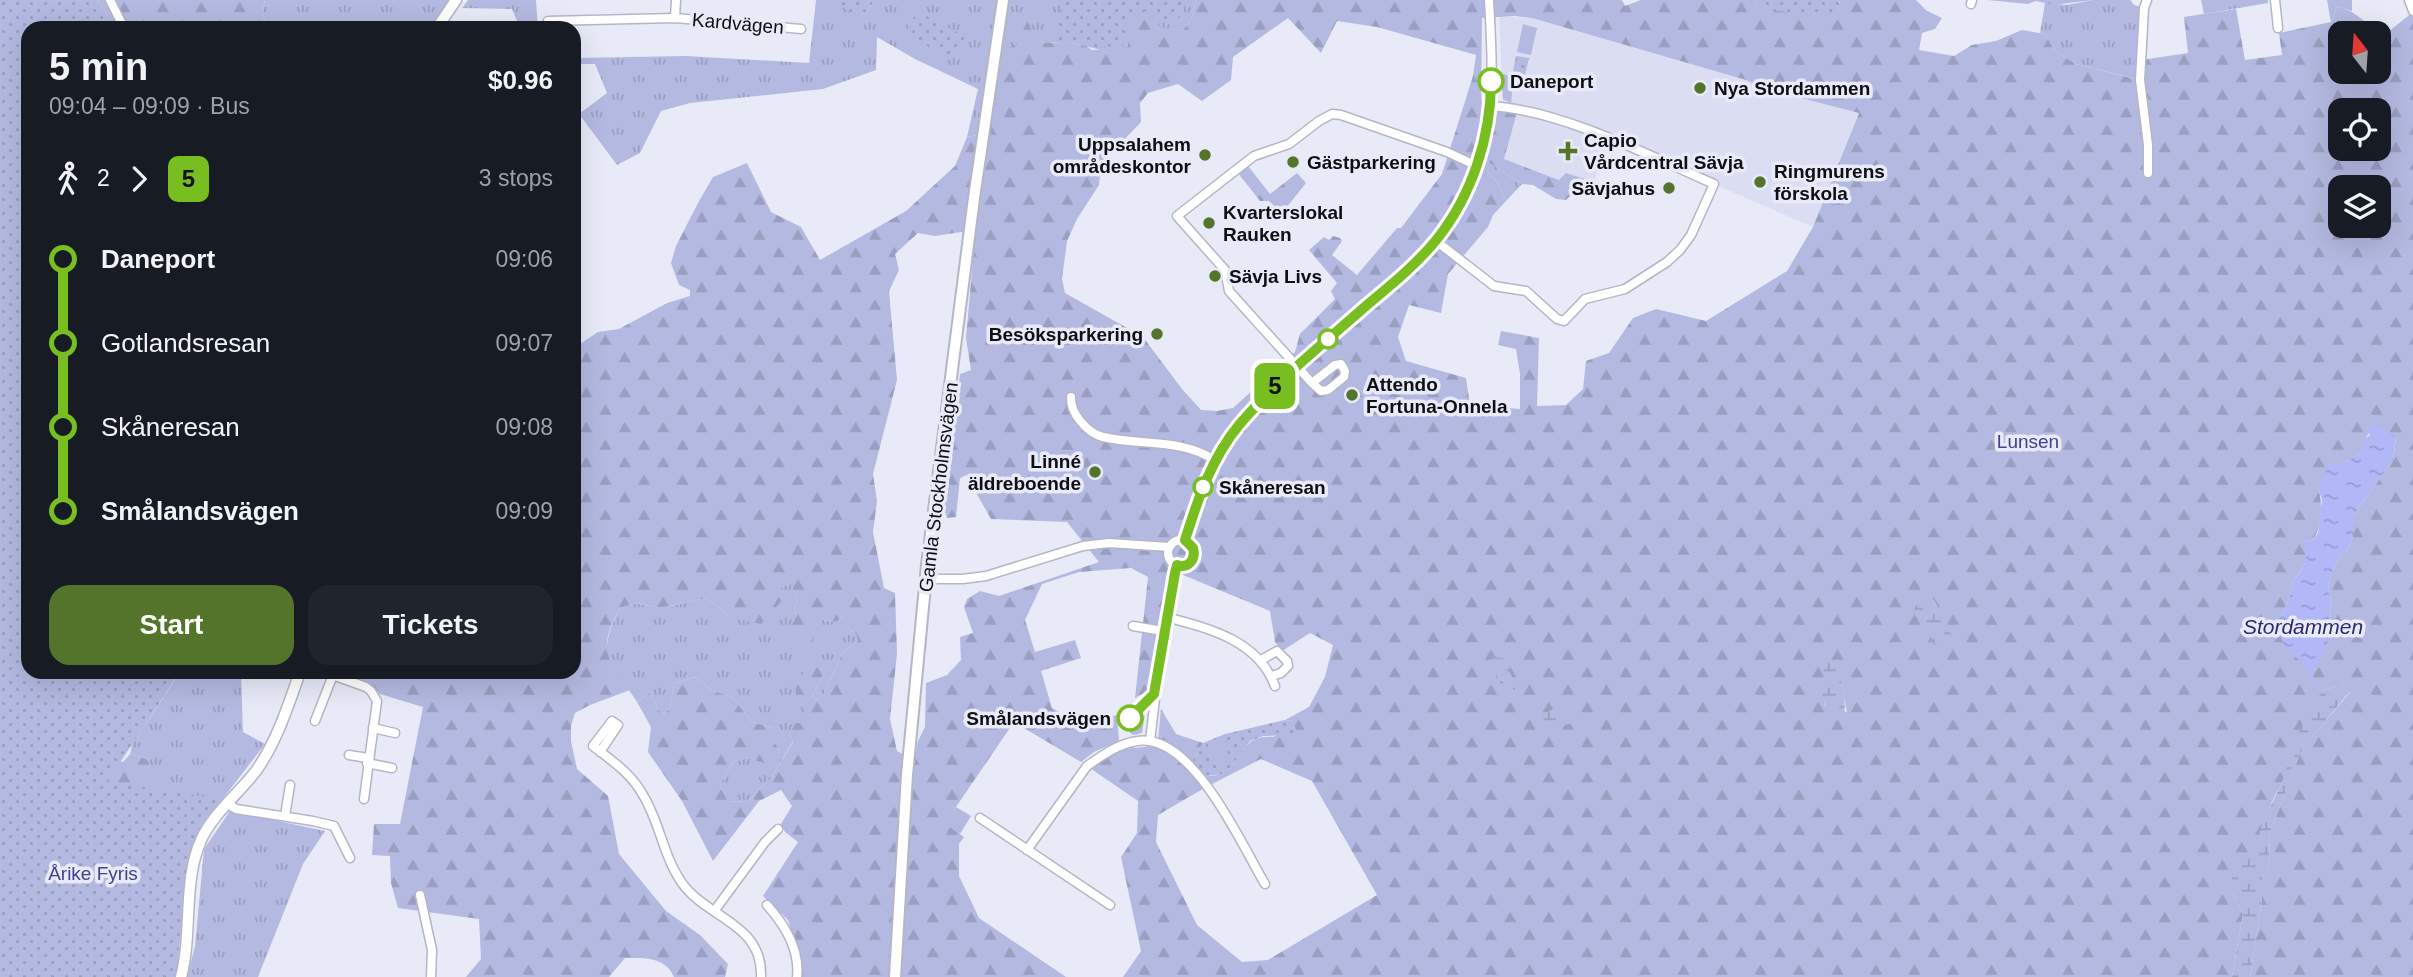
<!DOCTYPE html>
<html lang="en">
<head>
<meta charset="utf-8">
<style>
	:root { --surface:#171b24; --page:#20242c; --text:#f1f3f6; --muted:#9ea1a6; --accent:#54742b }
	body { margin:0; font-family:Arial,sans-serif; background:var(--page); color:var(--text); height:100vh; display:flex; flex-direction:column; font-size:26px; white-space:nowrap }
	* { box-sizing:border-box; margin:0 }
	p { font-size:23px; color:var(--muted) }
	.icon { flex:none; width:38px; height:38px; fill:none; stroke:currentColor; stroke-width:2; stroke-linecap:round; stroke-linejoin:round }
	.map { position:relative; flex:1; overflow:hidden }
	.panel { position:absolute; left:21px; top:21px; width:560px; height:658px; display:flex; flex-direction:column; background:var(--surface); border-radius:21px; box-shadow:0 7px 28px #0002 }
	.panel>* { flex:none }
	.badge { padding:0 14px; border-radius:10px; font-size:24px; line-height:46px }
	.needle { width:46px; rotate:343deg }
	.fabs { position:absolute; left:2328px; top:21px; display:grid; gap:14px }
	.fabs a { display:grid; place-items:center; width:63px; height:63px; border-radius:14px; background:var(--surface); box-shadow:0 7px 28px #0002; font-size:35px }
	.map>.badge { position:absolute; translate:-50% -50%; box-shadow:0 0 0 4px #fff }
	.legs { display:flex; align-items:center; gap:10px; height:77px; padding:0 28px; font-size:23px }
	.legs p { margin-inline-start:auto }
	.summary { display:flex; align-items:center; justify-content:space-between; height:119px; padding:0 28px }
	h1 { font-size:38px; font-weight:700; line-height:52px }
	.primary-button { display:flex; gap:14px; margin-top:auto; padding:14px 28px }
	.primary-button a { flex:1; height:80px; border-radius:21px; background:var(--accent); color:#fff; font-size:28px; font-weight:700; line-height:80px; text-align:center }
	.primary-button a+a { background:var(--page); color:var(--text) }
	ul { padding:0 28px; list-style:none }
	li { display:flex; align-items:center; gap:24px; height:84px; font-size:26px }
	li i { display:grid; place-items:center; width:10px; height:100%; margin:0 9px; background:currentColor }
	li i::after { content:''; width:18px; height:18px; margin:-9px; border:5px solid; border-radius:50%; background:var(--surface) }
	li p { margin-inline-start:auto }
	li:first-child i { background:linear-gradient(#0000 50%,currentColor 0) }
	li:last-child i { background:linear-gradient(currentColor 50%,#0000 0) }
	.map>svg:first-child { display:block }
	.built { fill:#dbdef3 }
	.grass { fill:url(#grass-tufts) }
	.forest { fill:url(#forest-firs); fill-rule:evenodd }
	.wetland { fill:url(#wetland-marsh) }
	.park { fill:url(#park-dots) }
	.pitch { fill:#b4b9e1 }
	.water { fill:url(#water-ripples) }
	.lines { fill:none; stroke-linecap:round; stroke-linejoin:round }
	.stream { stroke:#b1b7f7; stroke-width:2 }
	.minor-casing { stroke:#b5b6c5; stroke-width:11 }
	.tertiary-casing { stroke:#b5b6c5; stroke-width:13 }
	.secondary-casing { stroke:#b5b6c5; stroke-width:14 }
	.minor { stroke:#fff; stroke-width:8 }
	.tertiary { stroke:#fff; stroke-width:10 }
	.secondary { stroke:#fff; stroke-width:10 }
	.line-1-casing { stroke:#fff; stroke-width:16 }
	.line-1 { stroke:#78be20; stroke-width:10 }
	.stop-1-dot { fill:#fff; stroke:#78be20; stroke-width:3.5 }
	.poi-dot { fill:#54742b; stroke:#e8eaf8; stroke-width:2.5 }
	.labels { text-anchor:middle; stroke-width:7; stroke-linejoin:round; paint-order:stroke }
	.street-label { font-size:19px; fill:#0e0e13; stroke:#e8eaf8 }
	.stop-label { font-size:19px; font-weight:bold; fill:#0e0e13; stroke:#e8eaf8; text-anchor:start }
	.poi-label { font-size:19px; font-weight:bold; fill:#0e0e13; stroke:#e8eaf8; text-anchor:start }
	.park-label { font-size:19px; fill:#42428d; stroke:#e8eaf8 }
	.water-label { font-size:21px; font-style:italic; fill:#2d2971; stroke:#e8eaf8 }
</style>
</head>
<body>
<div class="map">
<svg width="2413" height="977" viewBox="0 0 2413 977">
	<defs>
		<pattern id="grass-tufts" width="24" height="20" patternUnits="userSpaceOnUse" patternTransform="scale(1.75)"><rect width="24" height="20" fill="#b4b9e1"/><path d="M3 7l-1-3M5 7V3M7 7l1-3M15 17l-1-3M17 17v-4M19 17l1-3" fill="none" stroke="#9a9ec0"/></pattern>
		<pattern id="forest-firs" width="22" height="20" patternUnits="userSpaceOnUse" patternTransform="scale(1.75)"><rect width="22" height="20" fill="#b4b9e1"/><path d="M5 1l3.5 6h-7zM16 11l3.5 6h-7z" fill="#9a9ec0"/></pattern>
		<pattern id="wetland-marsh" width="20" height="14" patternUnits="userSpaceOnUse" patternTransform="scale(1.75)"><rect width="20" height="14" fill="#b4b9e1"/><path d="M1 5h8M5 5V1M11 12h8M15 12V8" fill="none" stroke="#9a9ec0"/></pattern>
		<pattern id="park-dots" width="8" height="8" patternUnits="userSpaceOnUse" patternTransform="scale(1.75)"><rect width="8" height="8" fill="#b4b9e1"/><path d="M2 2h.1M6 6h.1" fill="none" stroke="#9a9ec0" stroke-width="1.8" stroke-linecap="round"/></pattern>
		<pattern id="water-ripples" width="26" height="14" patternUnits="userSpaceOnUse" patternTransform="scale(1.75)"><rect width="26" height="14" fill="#b1b7f7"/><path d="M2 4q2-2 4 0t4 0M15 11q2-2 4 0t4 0" fill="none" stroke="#979cd3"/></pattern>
	</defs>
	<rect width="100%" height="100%" fill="#e8eaf8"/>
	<polygon class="built" points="1499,16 1532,18 1746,80 1763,88 1859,112 1813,227 1610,139 1594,182 1566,173 1559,180 1504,159 1518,109 1503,105"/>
	<g class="grass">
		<polygon points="265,0 450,0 430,28 276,28 265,21 262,10"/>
		<polygon points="468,0 536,0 538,28 520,28 512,9 462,8"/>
		<polygon points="816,0 836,0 838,4 865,14 875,0 997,0 977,135 967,137 978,89 915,59 877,37 876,70 823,89 690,103 661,111 640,153 617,165 579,114 607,93 595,64 574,64 574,58 686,56 809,63"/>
		<path d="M1006,0H1196L1191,20L1182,31L1166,30L1153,24C1146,30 1137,42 1129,47C1110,57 1089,45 1070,43C1059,42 1047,42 1036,42L1026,19L1018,44L996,66Z"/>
		<polygon points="2093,0 2130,0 2134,5 2144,8 2140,80 2076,64 2055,51 2045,34 2040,33 2045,3 2067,5"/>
		<polygon points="2201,0 2268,0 2268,3 2204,14"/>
		<polygon points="2327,0 2352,0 2352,11 2337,6 2331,22"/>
		<polygon points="1485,160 1522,184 1506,201 1497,182 1483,167"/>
		<path d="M791,583L797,602L794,607L797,615L817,624L822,620L837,622L844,614L850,630L856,634L858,641L843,652L823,696L816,700L812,697L824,673L798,680L817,724L789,732L793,741L771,778L747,802L728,801L720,784L733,762L779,749L772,741L773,728L752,722L732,697L711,690L695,677L674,684L670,707L665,714L659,711L650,692L637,702C630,690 621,682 613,671C600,651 610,627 620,608L636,603L660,608L707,598L732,618L781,587Z"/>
		<polygon points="178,672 241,672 243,732 265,744 198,831 187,868 176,977 3,977 0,732 92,744 148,788 150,760 130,754 132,745 177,677"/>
		<polygon points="1146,706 1142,733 1133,735 1129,732 1131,721"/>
		<polygon points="230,811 325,831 303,864 258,977 187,977 195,946 204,849"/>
	</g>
	<g class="forest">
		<polygon points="98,0 265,0 262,10 265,21 276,28 115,28"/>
		<path d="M1196,0H1622L1625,6L1641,0H1754L1757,9L1838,11L1840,0H1916L1927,11L1942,18L1935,29L1922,33L1919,50L1954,56L1972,45L1996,41L2022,30L2045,34L2055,51L2076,64L2139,80L2141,60L2188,53L2184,17L2236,9L2245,60L2282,55L2279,33L2331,22L2337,6C2351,10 2367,20 2373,33H2340V72H2378V40L2413,12V0V977H2250L2262,899V876L2270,867L2269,835L2304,743L2320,728L2350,692L2341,685L2324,690L2317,699L2280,787C2266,808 2264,831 2254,853C2248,866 2238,879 2231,891L2243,913L2232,977H1123L1141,951L1121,857L1137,833L1138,801L1087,766L1127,744L1135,748L1161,745L1158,740L1161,709L1176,734L1203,743L1190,765L1200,777C1209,776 1220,776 1227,770C1245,754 1243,735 1274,737L1293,721L1285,720L1309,707L1325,677L1333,645L1310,633L1282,651L1275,642L1270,611L1171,570L1162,614L1150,690L1135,698L1148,577L1131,568L1079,572L1042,584L1025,620L1035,652L1075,640L1081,658L1041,671L1052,708L1084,725L1117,715L1119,741L1094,752L1081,762L1014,722L945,823L964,837L959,844V876L979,918L1066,977H801V959L788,920L763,896L798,842L785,832L781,824L792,806L781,790L759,801L713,861L682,801L648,752L651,727L637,702L650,692L659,711L665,714L670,707L674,684L695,677L711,690L732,697L752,722L773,728L777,737L773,741L779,749L764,763L748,758L733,762L720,784L728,801L747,802L771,778L793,742L789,732L793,723L816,724C791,698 785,680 821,660L824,673L812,697L816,700L823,696L843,652L858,641L856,634L850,630L843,615L837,622L822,620L817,625L813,642L800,644L790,626L797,615L794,607L797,602L791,584L781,587L785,597L761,624L732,618L707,598L660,608L636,603L620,608C599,645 604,660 630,690L590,705L575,713L571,726V741L577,769L608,796L619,854L666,911L700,935L728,964L725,977H674C665,956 643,958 625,958L609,977H466L481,959L479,919L398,908L391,883L390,856L372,855L374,824H400L423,707L380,694L374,686L332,672H574V348L598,332L619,329L667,303L690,296V290L679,285L671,263L676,246L698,203L713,177L747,163L771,212L801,227L820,260L906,211L955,166L967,137L989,133L996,66L1001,63L1002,50L1017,44L1009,28L1026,18L1037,42L1071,43L1086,46L1092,50L1128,47V28L1141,13C1154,25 1164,30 1182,31L1191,20ZM1515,16L1532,18L1746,80L1763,88L1859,113L1813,227L1787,271L1706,321L1656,309L1633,318L1609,353L1586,361L1583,389L1566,405L1537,406L1539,338L1501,331L1498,345L1516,349L1520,374V409L1470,405L1466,378L1406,361L1398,337L1409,305L1441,313L1448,274L1488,227L1493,215L1506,201L1497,182L1483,167L1456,222L1441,242L1431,240L1446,220L1475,162L1484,125L1481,92L1482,18ZM1288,18L1321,53L1337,21L1377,27L1476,55L1473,76L1442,174L1401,228H1397L1357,275L1332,255L1342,241L1340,238L1333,236L1329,240L1324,237L1309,250L1337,283L1331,291L1335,299L1300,334L1295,352L1233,408L1217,411L1201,410L1182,389L1143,337L1065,293L1062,279L1067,241L1077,219L1099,185L1101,164L1141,122L1140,103L1148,93L1178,84L1202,101L1231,80L1233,57ZM2340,110H2378V149H2340ZM2340,187H2378V226H2340ZM961,232L975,237L966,338L971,370L960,374L943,505L947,518L956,517L960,478L966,475L991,519L1067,522L1099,562L999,596L980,591L967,599L964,607L973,633L960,637L961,660L947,675L926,683L925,727L918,741L914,760L897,751L890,719L897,654L895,593L884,588L873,532L877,501L873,474L897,380L889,291L899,270L895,254L918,233L935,236ZM2373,422L2396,438L2393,460L2353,516V536L2349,547L2338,560L2331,575L2328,590L2332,602L2326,634L2278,620C2286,610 2292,594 2293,580C2304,569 2310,557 2305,541L2313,540C2322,527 2323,502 2318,487L2342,464L2360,453C2363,441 2370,434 2373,422ZM1829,660C1842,675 1843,694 1847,712L1825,706L1822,685ZM1261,759L1312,781L1377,895L1268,960L1242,962L1197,925L1156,842L1158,815L1208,786Z"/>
		<polygon points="1988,0 2093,0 2053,5 2036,1 2028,4"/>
		<polygon points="1495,108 1518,109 1504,159 1559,180 1566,173 1594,182 1596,188 1578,189 1566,200 1556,199 1533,185 1522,184 1485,160 1495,118"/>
		<polygon points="1248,166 1270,194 1297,173 1306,183 1287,207 1289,211 1284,215 1269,201 1260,201 1238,173"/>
		<path d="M155,672H174L177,676L132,745L120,737L109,759L123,762L130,754L150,760L149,788L107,781L110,771L93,766C91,699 102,705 155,672Z"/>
	</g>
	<g class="wetland">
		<polygon points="1924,597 1934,599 1955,642 1950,645 1934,645 1930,634 1914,608"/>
		<path d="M1822,650C1826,656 1832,662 1836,669C1842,677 1848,712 1843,720C1827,714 1821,701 1822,684C1823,678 1825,678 1824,672C1824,664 1821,659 1822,650Z"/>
		<path d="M1492,657L1503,658C1507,672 1515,675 1515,690C1497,687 1492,672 1492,657Z"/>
		<polygon points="2341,685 2350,691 2320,728 2304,744 2269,835 2270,867 2262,876 2262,899 2250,977 2232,977 2243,913 2231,891 2233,867 2254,853 2263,821 2280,787 2307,709 2324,690"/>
		<path d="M1553,709L1576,714L1572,723C1560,728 1548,730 1542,716Z"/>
	</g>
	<g class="park">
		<polygon points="0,0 98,0 115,28 28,28 28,672 178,672 177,676 108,781 222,800 198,831 187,868 176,977 0,977"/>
		<polygon points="836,0 875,0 865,14 856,16 838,4"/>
		<path d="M1062,0H1186V1L1183,13L1175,22H1159L1143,10C1125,20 1128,30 1123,46L1092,47L1069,41L1060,43L1056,39Z"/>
		<polygon points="1754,0 1840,0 1838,11 1830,16 1757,9"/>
		<polygon points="917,11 965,37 953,59 905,34"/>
		<polygon points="1516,56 1529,58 1525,75 1513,72"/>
		<polygon points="1285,720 1293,721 1298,735 1263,736 1250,741 1229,769 1221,774 1201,777 1190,765 1203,743 1225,734"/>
	</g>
	<g class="pitch">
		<polygon points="1523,24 1537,28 1531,55 1517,52"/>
		<polygon points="1501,74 1514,76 1511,103 1503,99"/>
		<path d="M1216,739C1225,741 1230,755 1230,764L1222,767L1212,764L1206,752L1209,742Z"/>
		<polygon points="956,807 971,816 960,834 944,823"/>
	</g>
	<path class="water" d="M2373,422L2396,437L2393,460L2353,516V536L2349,547L2338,560L2331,575L2328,590L2332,602L2326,634L2328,642L2317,667L2307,671L2302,661C2286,654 2278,637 2278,620C2286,610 2292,594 2293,580C2304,569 2310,557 2304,541L2313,540L2318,533L2322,500L2318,487L2329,464H2342L2360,453L2363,441L2370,435L2368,431Z"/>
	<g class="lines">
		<g class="stream">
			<polyline points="2135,75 2134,40 2139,17"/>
			<polyline points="2308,670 2321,693"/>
		</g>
		<g class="minor-casing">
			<g id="minor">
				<polyline points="110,0 124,28"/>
				<polyline points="2147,0 2144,8 2140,80 2148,145 2148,173"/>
				<polyline points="2275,0 2278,28"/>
				<polyline points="2409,0 2413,11"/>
				<polyline points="1971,4 1972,0"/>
				<polyline points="675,18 676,0"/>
				<polyline points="548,21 675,18 801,29"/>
				<path d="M1436,241L1494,286L1526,291L1557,319L1564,321L1585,299L1625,289L1667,262L1680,250L1691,235L1714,184C1648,155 1561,110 1490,106"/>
				<polyline points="1312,383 1321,391 1328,390 1344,377 1345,371 1341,364 1335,365 1312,383 1229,291 1225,270 1177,216 1254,156 1289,144 1319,121 1332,114 1341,115 1447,152 1477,166"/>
				<path d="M1071,397C1070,413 1087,433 1103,437C1140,446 1183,438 1216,461"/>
				<circle cx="1181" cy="553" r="13"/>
				<path d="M1186,540C1195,506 1206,472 1226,443C1282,362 1372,315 1435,241C1453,221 1466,193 1476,168C1497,116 1492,55 1489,0"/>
				<polyline points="926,579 963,579 986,576 1083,546 1109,543 1169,547"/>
				<path d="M1166,617C1208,628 1258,640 1275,686"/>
				<polyline points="1133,626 1163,631"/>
				<polyline points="1261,660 1277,651 1287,661 1288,666 1281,673 1272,676"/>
				<polyline points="324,672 366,687 371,691 377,701 364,799"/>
				<polyline points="315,721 333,675"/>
				<polyline points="373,728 395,733"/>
				<polyline points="1150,741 1163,631 1177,565"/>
				<path d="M600,752L618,725L612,721L593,746C612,761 631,773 643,795C661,824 663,859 685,887C711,919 763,925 761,977"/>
				<polyline points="349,755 368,758"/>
				<polyline points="367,763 392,768"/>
				<polyline points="228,804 236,809 313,821 334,826 350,858"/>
				<polyline points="285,816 290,785"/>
				<polyline points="980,818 1110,905"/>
				<path d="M1027,850L1087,766C1104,754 1128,737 1150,741C1199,749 1242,845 1265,884"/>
				<polyline points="420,895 432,950 431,977"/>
				<path d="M767,905C784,924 800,950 797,977"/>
				<polyline points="715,910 765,842 778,829"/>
			</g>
		</g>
		<g class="tertiary-casing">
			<g id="tertiary">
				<polyline points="437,28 456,0"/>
				<path d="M181,977C193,932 182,880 202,838C214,813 239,793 256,771C277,741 288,706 300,672"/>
			</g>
		</g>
		<g class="secondary-casing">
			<polyline id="secondary" points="895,977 907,775 927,565 974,198 1003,0"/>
		</g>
		<use href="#minor" class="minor"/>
		<use href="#tertiary" class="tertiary"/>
		<use href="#secondary" class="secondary"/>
	</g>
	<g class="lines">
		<g class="line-1-casing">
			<path id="line-1" d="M1130,718L1154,694L1175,573L1177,565C1189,569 1196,559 1193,548L1185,540C1198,499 1211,459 1239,425C1277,380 1323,344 1367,305C1391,285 1417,264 1437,239C1472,195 1491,137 1491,81"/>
		</g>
		<use href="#line-1" class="line-1"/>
	</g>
	<g class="stop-1-dot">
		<circle cx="1491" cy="81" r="12"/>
		<circle cx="1328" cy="339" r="9"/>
		<circle cx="1203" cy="487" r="9"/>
		<circle cx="1130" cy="718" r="12"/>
	</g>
	<g class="poi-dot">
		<circle cx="1700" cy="88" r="7"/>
		<path d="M1564.5 140.5h7v7h7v7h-7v7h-7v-7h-7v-7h7z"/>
		<circle cx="1205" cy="155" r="7"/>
		<circle cx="1293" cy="162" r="7"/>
		<circle cx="1760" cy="182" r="7"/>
		<circle cx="1669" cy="188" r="7"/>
		<circle cx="1209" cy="223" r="7"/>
		<circle cx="1215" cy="276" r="7"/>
		<circle cx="1157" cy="334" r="7"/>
		<circle cx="1352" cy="395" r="7"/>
		<circle cx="1095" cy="472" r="7"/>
	</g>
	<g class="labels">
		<g class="street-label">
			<text transform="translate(738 23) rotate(5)" y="7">Kardvägen</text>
			<text transform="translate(938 487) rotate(-83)" y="7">Gamla Stockholmsvägen</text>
		</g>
		<g class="stop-label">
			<text x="1510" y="88">Daneport</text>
			<text x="1219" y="494">Skåneresan</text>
			<text x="1111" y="725" text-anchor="end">Smålandsvägen</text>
		</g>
		<g class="poi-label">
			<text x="1714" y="95">Nya Stordammen</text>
			<text x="1584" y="147">Capio<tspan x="1584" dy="22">Vårdcentral Sävja</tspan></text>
			<text x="1191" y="151" text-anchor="end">Uppsalahem<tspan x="1191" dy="22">områdeskontor</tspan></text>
			<text x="1307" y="169">Gästparkering</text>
			<text x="1774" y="178">Ringmurens<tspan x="1774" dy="22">förskola</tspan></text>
			<text x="1655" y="195" text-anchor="end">Sävjahus</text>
			<text x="1223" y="219">Kvarterslokal<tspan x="1223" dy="22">Rauken</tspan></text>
			<text x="1229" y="283">Sävja Livs</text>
			<text x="1143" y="341" text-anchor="end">Besöksparkering</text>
			<text x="1366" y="391">Attendo<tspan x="1366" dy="22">Fortuna-Onnela</tspan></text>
			<text x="1081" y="468" text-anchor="end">Linné<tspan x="1081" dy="22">äldreboende</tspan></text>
		</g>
		<g class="park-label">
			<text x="2028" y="448">Lunsen</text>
			<text x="93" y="880">Årike Fyris</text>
		</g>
		<g class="water-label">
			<text x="2303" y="634">Stordammen</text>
		</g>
	</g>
</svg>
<div class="fabs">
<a><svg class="needle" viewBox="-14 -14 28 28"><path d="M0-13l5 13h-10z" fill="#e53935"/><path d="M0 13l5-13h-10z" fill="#9ea1a6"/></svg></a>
<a><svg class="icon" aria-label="locate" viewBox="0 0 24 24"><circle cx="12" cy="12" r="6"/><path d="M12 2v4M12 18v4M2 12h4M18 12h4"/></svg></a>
<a><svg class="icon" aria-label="layers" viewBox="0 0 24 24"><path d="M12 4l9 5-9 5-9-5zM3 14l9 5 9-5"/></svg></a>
</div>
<b class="badge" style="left:1275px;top:386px;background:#78be20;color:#111">5</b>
<section class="panel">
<div class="summary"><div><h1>5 min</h1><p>09:04 – 09:09 · Bus</p></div><b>$0.96</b></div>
<div class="legs"><svg class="icon" aria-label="walk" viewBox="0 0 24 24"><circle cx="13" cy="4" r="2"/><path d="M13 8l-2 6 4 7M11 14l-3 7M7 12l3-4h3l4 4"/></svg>2<svg class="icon" aria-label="forward" viewBox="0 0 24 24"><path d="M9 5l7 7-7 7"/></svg><b class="badge" style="background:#78be20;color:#111">5</b><p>3 stops</p></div>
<ul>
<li><i style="color:#78be20"></i><b>Daneport</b><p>09:06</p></li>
<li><i style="color:#78be20"></i><span>Gotlandsresan</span><p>09:07</p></li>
<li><i style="color:#78be20"></i><span>Skåneresan</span><p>09:08</p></li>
<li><i style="color:#78be20"></i><b>Smålandsvägen</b><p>09:09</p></li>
</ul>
<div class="primary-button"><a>Start</a><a>Tickets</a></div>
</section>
</div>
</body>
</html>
